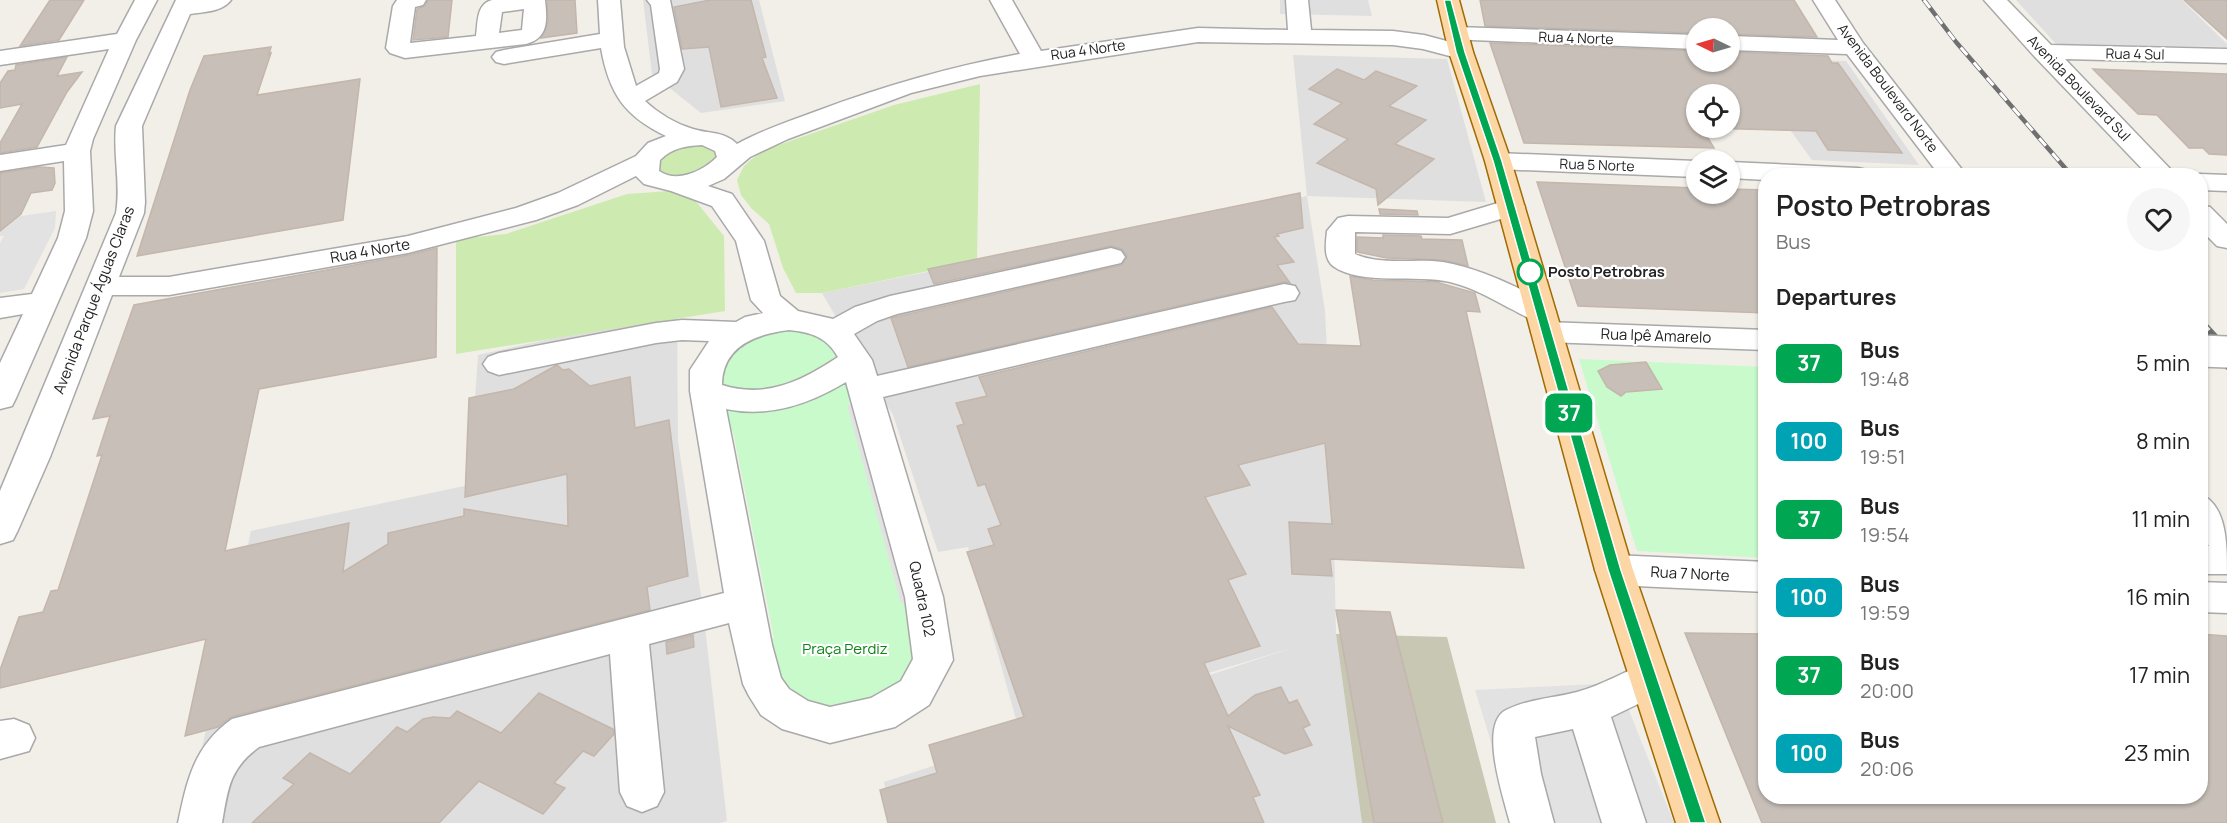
<!DOCTYPE html>
<html lang="en">
<head>
<meta charset="utf-8">
<style>
	:root { --surface:#fff; --page:#f6f6f6; --text:#222; --muted:#767676 }
	body { margin:0; font-family:Manrope,sans-serif; background:var(--page); color:var(--text); height:100vh; display:flex; flex-direction:column; font-size:22px; white-space:nowrap }
	* { box-sizing:border-box; margin:0 }
	p { font-size:20px; color:var(--muted) }
	.icon { flex:none; width:33px; height:33px; fill:none; stroke:currentColor; stroke-width:2; stroke-linecap:round; stroke-linejoin:round }
	.map { position:relative; flex:1; overflow:hidden }
	.sheet { position:absolute; left:1758px; top:168px; width:450px; height:636px; display:flex; flex-direction:column; background:var(--surface); border-radius:24px; box-shadow:0 2px 4px #0004 }
	.sheet>* { flex:none }
	.badge { padding:0 12px; border-radius:9px; font-size:21px; line-height:39px }
	.needle { width:39px; rotate:275deg }
	.fabs { position:absolute; left:1686px; top:18px; display:grid; gap:12px }
	.fabs a { display:grid; place-items:center; width:54px; height:54px; border-radius:50%; background:var(--surface); box-shadow:0 2px 4px #0004; font-size:30px }
	.map>.badge { position:absolute; translate:-50% -50%; box-shadow:0 0 0 3px #fff }
	h2 { padding:0 18px; font-size:22px; line-height:54px }
	.round { display:grid; place-items:center; flex:none; width:63px; height:63px; border-radius:32px; background:var(--page) }
	.headline { display:flex; align-items:center; justify-content:space-between; height:102px; padding:0 18px }
	h1 { font-size:28px; font-weight:600; line-height:45px }
	ul { padding:0; list-style:none }
	li { display:flex; align-items:center; gap:18px; height:78px; padding:0 18px }
	li div { flex:1 }
	li b { display:block; font-size:22px }
	li em { font-style:normal }
	li .badge { min-width:66px; font-weight:700; text-align:center }
	.map>svg:first-child { display:block }
	.residential { fill:#e0dfdf }
	.construction { fill:#c7c7b4 }
	.grass { fill:#cdebb0 }
	.park { fill:#c8facc }
	.parking { fill:#e2e2e2 }
	.building { fill:#c7bfb8; stroke:#c4b6ab; stroke-width:1.5; fill-rule:evenodd }
	.lines { fill:none; stroke-linecap:round; stroke-linejoin:round }
	.minor-casing { stroke:#a9a9a9; stroke-width:3 }
	.major-casing { stroke:#a06b00; stroke-width:3 }
	.minor { fill:#fff; fill-rule:evenodd }
	.major { fill:#fcd6a4; fill-rule:evenodd }
	.rail-far1-casing { stroke:#707070; stroke-width:4.5 }
	.rail-casing { stroke:#707070; stroke-width:7 }
	.rail-far1 { stroke:#fff; stroke-width:3; stroke-dasharray:10; stroke-linecap:butt }
	.rail { stroke:#fff; stroke-width:4.5; stroke-dasharray:13; stroke-linecap:butt }
	.minor-bridge-casing { stroke:#a9a9a9; stroke-width:34; stroke-linecap:butt }
	.minor-bridge { stroke:#fff; stroke-width:31 }
	.line { fill:#00a651; stroke:#fff; stroke-width:1.5 }
	.stop-dot { fill:#fff; stroke:#00a651; stroke-width:3 }
	.labels { text-anchor:middle; stroke-width:4.5; stroke-linejoin:round; paint-order:stroke }
	.far-street-label { font-size:14px; fill:#222; stroke:#fff }
	.street-label { font-size:15px; fill:#222; stroke:#fff }
	.stop-label { font-size:15px; font-weight:bold; fill:#222; stroke:#fff; text-anchor:start }
	.park-label { font-size:15px; fill:#0c8416; stroke:#fff }
</style>
</head>
<body>
<div class="map">
<svg width="2227" height="823" viewBox="0 0 2227 823">
	<rect width="100%" height="100%" fill="#f2efe9"/>
	<g class="residential">
		<polygon points="643,0 759,0 785,101 701,113 652,74"/>
		<polygon points="1280,0 1368,0 1372,16 1280,14"/>
		<polygon points="2016,0 2182,0 2227,44 2227,47 2056,44"/>
		<polygon points="1293,55 1447,59 1486,202 1307,196 1325,311 1332,444 1336,634 1362,823 892,823 884,782 1295,647 1019,730 968,547 938,552 893,415 822,293 1307,196"/>
		<polygon points="1738,58 1846,61 1919,165 1812,160"/>
		<polygon points="677,311 678,441 703,609 727,821 720,823 185,823 251,531 469,485 478,355"/>
	</g>
	<polygon class="construction" points="1336,634 1447,637 1496,823 1362,823"/>
	<g class="grass">
		<polygon points="980,84 977,261 822,293 796,293 783,268 769,224 752,209 741,195 737,180 744,166 761,151 894,105"/>
		<polygon points="709,139 724,168 665,183 651,154"/>
		<polygon points="669,191 694,199 724,236 725,311 456,354 456,239 506,234 627,194"/>
	</g>
	<g class="park">
		<polygon points="756,324 834,332 867,400 848,404 901,603 924,597 915,693 797,716 752,645 774,638 733,431 715,435 713,358"/>
		<polygon points="1579,359 1765,367 1765,558 1637,551"/>
	</g>
	<g class="parking">
		<polygon points="56,211 55,228 24,289 0,293 0,243 4,236 0,236 0,224 14,217"/>
		<polygon points="867,400 924,597 901,604 847,405"/>
		<polygon points="1618,683 1674,823 1516,823 1475,690"/>
	</g>
	<g class="building">
		<polygon points="50,0 84,0 59,40 20,46"/>
		<polygon points="428,0 452,0 448,37 413,40 417,9 425,6"/>
		<polygon points="547,0 575,0 577,33 541,38 548,22"/>
		<polygon points="710,0 751,0 766,57 762,58 777,98 721,107 709,47 682,49 674,7"/>
		<polygon points="1480,0 1794,0 1817,37 1730,34 1730,28 1696,28 1696,33 1485,26"/>
		<polygon points="2184,0 2227,0 2227,39"/>
		<path d="M1490,43L1696,51V62H1730V52L1828,56L1832,63H1838L1902,153L1828,150L1816,131L1702,128L1714,148L1524,143ZM1696,94H1730V128H1696Z"/>
		<polygon points="271,47 269,54 271,53 257,95 360,79 343,220 137,256 190,90 204,56"/>
		<polygon points="67,57 57,76 82,72 67,92 37,147 0,153 0,143 22,104 0,108 0,83 8,71 15,70 16,65"/>
		<polygon points="1337,69 1364,80 1376,71 1417,86 1389,106 1426,120 1395,144 1434,159 1378,205 1376,189 1317,163 1348,139 1314,124 1342,103 1309,89"/>
		<polygon points="2093,69 2227,74 2227,155 2209,154 2203,148 2189,148 2157,115 2138,114"/>
		<polygon points="39,167 54,168 55,183 52,190 31,193 21,214 0,231 0,173"/>
		<polygon points="1537,182 1696,188 1696,194 1730,194 1730,189 1766,190 1766,313 1578,306"/>
		<polygon points="1300,193 1303,228 1277,234 1279,236 1274,237 1294,262 1277,265 1290,283 1284,282 908,367 891,318 1122,265 1127,256 1122,249 1111,246 934,284 928,269"/>
		<polygon points="1379,209 1417,211 1418,215 1380,214"/>
		<polygon points="1383,235 1421,236 1422,239 1462,240 1468,266 1443,260 1387,258 1357,252 1357,237 1383,238"/>
		<polygon points="437,248 436,357 259,389 225,551 349,523 343,572 388,544 388,533 464,516 464,509 568,526 567,474 465,497 469,398 514,389 557,365 563,370 569,369 590,386 630,377 635,428 669,420 688,576 647,587 650,610 231,717 218,727 185,736 206,639 0,688 0,670 19,617 43,612 51,591 58,590 102,455 97,456 110,416 93,419 134,305 409,255"/>
		<polygon points="1350,276 1373,280 1436,282 1475,293 1480,312 1466,311 1524,568 1330,559 1332,576 1292,574 1289,522 1332,524 1325,443 1238,465 1250,485 1205,497 1246,574 1228,580 1260,646 1204,663 1228,716 1255,695 1281,687 1289,703 1297,700 1310,725 1303,728 1312,745 1285,754 1228,726 1260,795 1253,797 1264,823 888,823 880,790 937,773 929,745 1024,717 967,552 994,545 988,529 1001,525 985,484 978,486 957,426 964,424 956,403 987,396 979,377 1272,307 1298,344 1361,346"/>
		<polygon points="1646,362 1662,389 1626,392 1621,396 1607,387 1598,371 1610,365"/>
		<polygon points="1336,610 1390,612 1443,823 1374,823"/>
		<polygon points="1685,633 1766,634 1766,796 2200,796 2200,634 2227,636 2227,823 1762,823"/>
		<polygon points="693,635 694,647 667,654 666,642"/>
		<polygon points="539,693 613,729 614,734 594,756 583,751 554,783 565,788 543,814 479,781 439,823 252,823 294,784 283,778 310,753 350,774 397,727 407,732 423,719 433,717 450,718 457,711 501,733"/>
	</g>
	<g class="lines">
		<g class="minor-casing">
			<g id="minor">
				<polygon points="135,0 157,0 136,40 93,139 90,151 93,211 86,238 16,398 12,406 0,409 0,363 23,314 0,318 0,298 32,294 58,238 65,211 64,161 0,171 0,155 66,145 109,49 0,65 0,51 117,34"/>
				<path d="M176,0H231C222,12 203,12 190,14L142,126L145,202L144,213L119,277H169L408,236L516,208L558,193L636,156L648,143L666,136C624,116 609,93 601,48L504,64L496,62L492,57L496,52L504,50L600,34L598,0H620L624,47L636,86L659,73L660,69L651,5L647,0H670L684,69L677,82L645,101C658,113 676,124 693,129C709,134 724,131 737,144C762,130 790,121 817,111C884,86 950,67 1020,54L990,0H1012L1041,51L1198,28L1288,30L1286,0H1308L1311,30L1393,31L1424,35L1469,47L1473,52L1469,57L1461,59L1423,49L1393,45L1198,42L980,76L911,93L788,139L750,157L724,179L708,186L732,194L764,241L780,296L798,311L833,319L855,307L890,296L1111,248L1121,251L1125,257L1121,263L897,314L877,321L854,334L872,360L877,376L1284,284L1295,286L1299,293L1295,300L1284,302L883,397L943,597L953,660L929,705L895,727L830,743L782,729L761,715L749,696L743,684L729,623L649,644L664,792L657,806L642,812L627,806L620,792L610,654L259,747C229,769 228,789 222,823H178C187,780 194,746 232,719L724,593L690,391V370L709,341L682,340L656,343L499,375L488,371L483,364L488,357L499,353L656,323L682,320L736,322L745,317L763,313L751,300L736,241L712,206L671,191L644,184L636,176L578,205L536,220L408,253L169,295H112L50,457L18,530L13,540L0,544V491L116,213C121,184 113,155 116,126ZM702,145L715,151L717,157C704,170 678,184 659,171L660,160C672,148 685,146 702,145ZM789,330C810,332 827,337 838,357C802,381 766,399 722,385C722,346 756,334 789,330ZM846,382L905,597L913,659L901,681L871,698L830,707L808,701L789,689L781,678L772,645L726,409C770,418 809,404 846,382Z"/>
				<path d="M397,0H426L423,5L415,7L410,43L476,36C478,23 476,4 492,0H545C547,20 549,38 526,44L405,58L390,53L386,48L393,6ZM524,9L522,30L499,33L502,12Z"/>
				<polygon points="1813,0 1835,0 1863,43 1967,176 1940,176 1847,54 1730,50 1730,36 1838,40"/>
				<polygon points="1984,0 2007,0 2051,45 2227,49 2227,63 2065,59 2177,176 2149,176 2035,57"/>
				<polygon points="1456,27 1696,35 1696,49 1448,39 1445,34 1448,29"/>
				<polygon points="1498,153 1696,161 1696,177 1498,169 1489,167 1485,161 1489,155"/>
				<polygon points="1730,162 1858,168 1867,170 1871,176 1766,176 1766,180 1730,178"/>
				<polygon points="2200,174 2227,175 2227,191 2200,190 2200,176 2194,176"/>
				<path d="M1511,199L1521,201L1525,207L1521,213L1450,234L1355,232V254C1382,266 1414,258 1443,262C1482,269 1517,287 1552,305L1556,312L1552,319C1547,320 1543,322 1538,321C1528,319 1518,312 1509,308C1491,298 1471,287 1450,282C1417,274 1360,286 1333,266C1323,258 1326,242 1327,231L1338,218L1348,216L1448,218Z"/>
				<polygon points="2200,205 2210,207 2227,224 2227,248 2217,246 2200,229"/>
				<polygon points="1546,322 1766,330 1766,350 1546,342 1535,339 1531,332 1535,325"/>
				<path d="M2200,494C2227,505 2227,544 2227,574H2200V546H2209L2200,534Z"/>
				<polygon points="1614,555 1766,562 1766,592 1614,585 1601,580 1595,570 1601,560"/>
				<polygon points="2200,582 2227,583 2227,613 2200,612"/>
				<path d="M1649,663L1663,668L1669,680L1663,692L1611,717L1646,823H1602L1573,729L1535,737L1541,774L1554,823H1510C1504,799 1478,724 1506,710C1528,699 1554,698 1577,692C1603,685 1624,671 1649,663Z"/>
				<polygon points="14,719 29,725 35,738 29,751 0,759 0,721"/>
			</g>
		</g>
		<g class="major-casing">
			<polygon id="major" points="1437,0 1459,0 1473,52 1511,161 1633,570 1720,823 1676,823 1595,570 1485,161 1449,52"/>
		</g>
		<use href="#minor" class="minor"/>
		<use href="#major" class="major"/>
		<g class="rail-far1-casing">
			<polyline id="rail-far1" points="1924,0 1956,42 2072,176"/>
		</g>
		<g class="rail-casing">
			<g id="rail">
				<polyline points="2200,321 2227,350"/>
				<polyline points="2200,336 2227,366"/>
			</g>
		</g>
		<use href="#rail-far1" class="rail-far1"/>
		<use href="#rail" class="rail"/>
		<g class="minor-bridge-casing">
			<polyline id="minor-bridge" points="2200,351 2227,352"/>
		</g>
		<use href="#minor-bridge" class="minor-bridge"/>
	</g>
	<polygon class="line" points="1444,0 1451,0 1465,52 1502,161 1621,570 1706,823 1690,823 1608,570 1493,161 1456,52"/>
	<circle class="stop-dot" cx="1530" cy="272" r="12"/>
	<g class="labels">
		<g class="far-street-label">
			<text transform="translate(1576 38) rotate(2)" y="5">Rua 4 Norte</text>
			<text transform="translate(1088 50) rotate(-8)" y="5">Rua 4 Norte</text>
			<text transform="translate(2135 54) rotate(1)" y="5">Rua 4 Sul</text>
			<text transform="translate(1888 88) rotate(53)" y="5">Avenida Boulevard Norte</text>
			<text transform="translate(2079 88) rotate(46)" y="5">Avenida Boulevard Sul</text>
			<text transform="translate(1597 165) rotate(2)" y="5">Rua 5 Norte</text>
		</g>
		<g class="street-label">
			<text transform="translate(370 251) rotate(-10)" y="5">Rua 4 Norte</text>
			<text transform="translate(94 300) rotate(-69)" y="5">Avenida Parque Águas Claras</text>
			<text transform="translate(1656 336) rotate(2)" y="5">Rua Ipê Amarelo</text>
			<text transform="translate(1690 574) rotate(3)" y="5">Rua 7 Norte</text>
			<text transform="translate(922 599) rotate(78)" y="5">Quadra 102</text>
		</g>
		<g class="stop-label">
			<text x="1548" y="277">Posto Petrobras</text>
		</g>
		<g class="park-label">
			<text x="845" y="654">Praça Perdiz</text>
		</g>
	</g>
</svg>
<div class="fabs">
<a><svg class="needle" viewBox="-14 -14 28 28"><path d="M0-13l5 13h-10z" fill="#e53935"/><path d="M0 13l5-13h-10z" fill="#767676"/></svg></a>
<a><svg class="icon" aria-label="locate" viewBox="0 0 24 24"><circle cx="12" cy="12" r="6"/><path d="M12 2v4M12 18v4M2 12h4M18 12h4"/></svg></a>
<a><svg class="icon" aria-label="layers" viewBox="0 0 24 24"><path d="M12 4l9 5-9 5-9-5zM3 14l9 5 9-5"/></svg></a>
</div>
<b class="badge" style="left:1569px;top:413px;background:#00a651;color:#fff">37</b>
<section class="sheet">
<div class="headline"><div><h1>Posto Petrobras</h1><p>Bus</p></div><a class="round"><svg class="icon" aria-label="heart" viewBox="0 0 24 24"><path d="M12 20l-8-8c-3-5 5-10 8-4 3-6 11-1 8 4z"/></svg></a></div>
<h2>Departures</h2>
<ul>
<li><span class="badge" style="background:#00a651;color:#fff">37</span><div><b>Bus</b><p>19:48</p></div><em>5 min</em></li>
<li><span class="badge" style="background:#00a3b4;color:#fff">100</span><div><b>Bus</b><p>19:51</p></div><em>8 min</em></li>
<li><span class="badge" style="background:#00a651;color:#fff">37</span><div><b>Bus</b><p>19:54</p></div><em>11 min</em></li>
<li><span class="badge" style="background:#00a3b4;color:#fff">100</span><div><b>Bus</b><p>19:59</p></div><em>16 min</em></li>
<li><span class="badge" style="background:#00a651;color:#fff">37</span><div><b>Bus</b><p>20:00</p></div><em>17 min</em></li>
<li><span class="badge" style="background:#00a3b4;color:#fff">100</span><div><b>Bus</b><p>20:06</p></div><em>23 min</em></li>
</ul>
</section>
</div>
</body>
</html>
